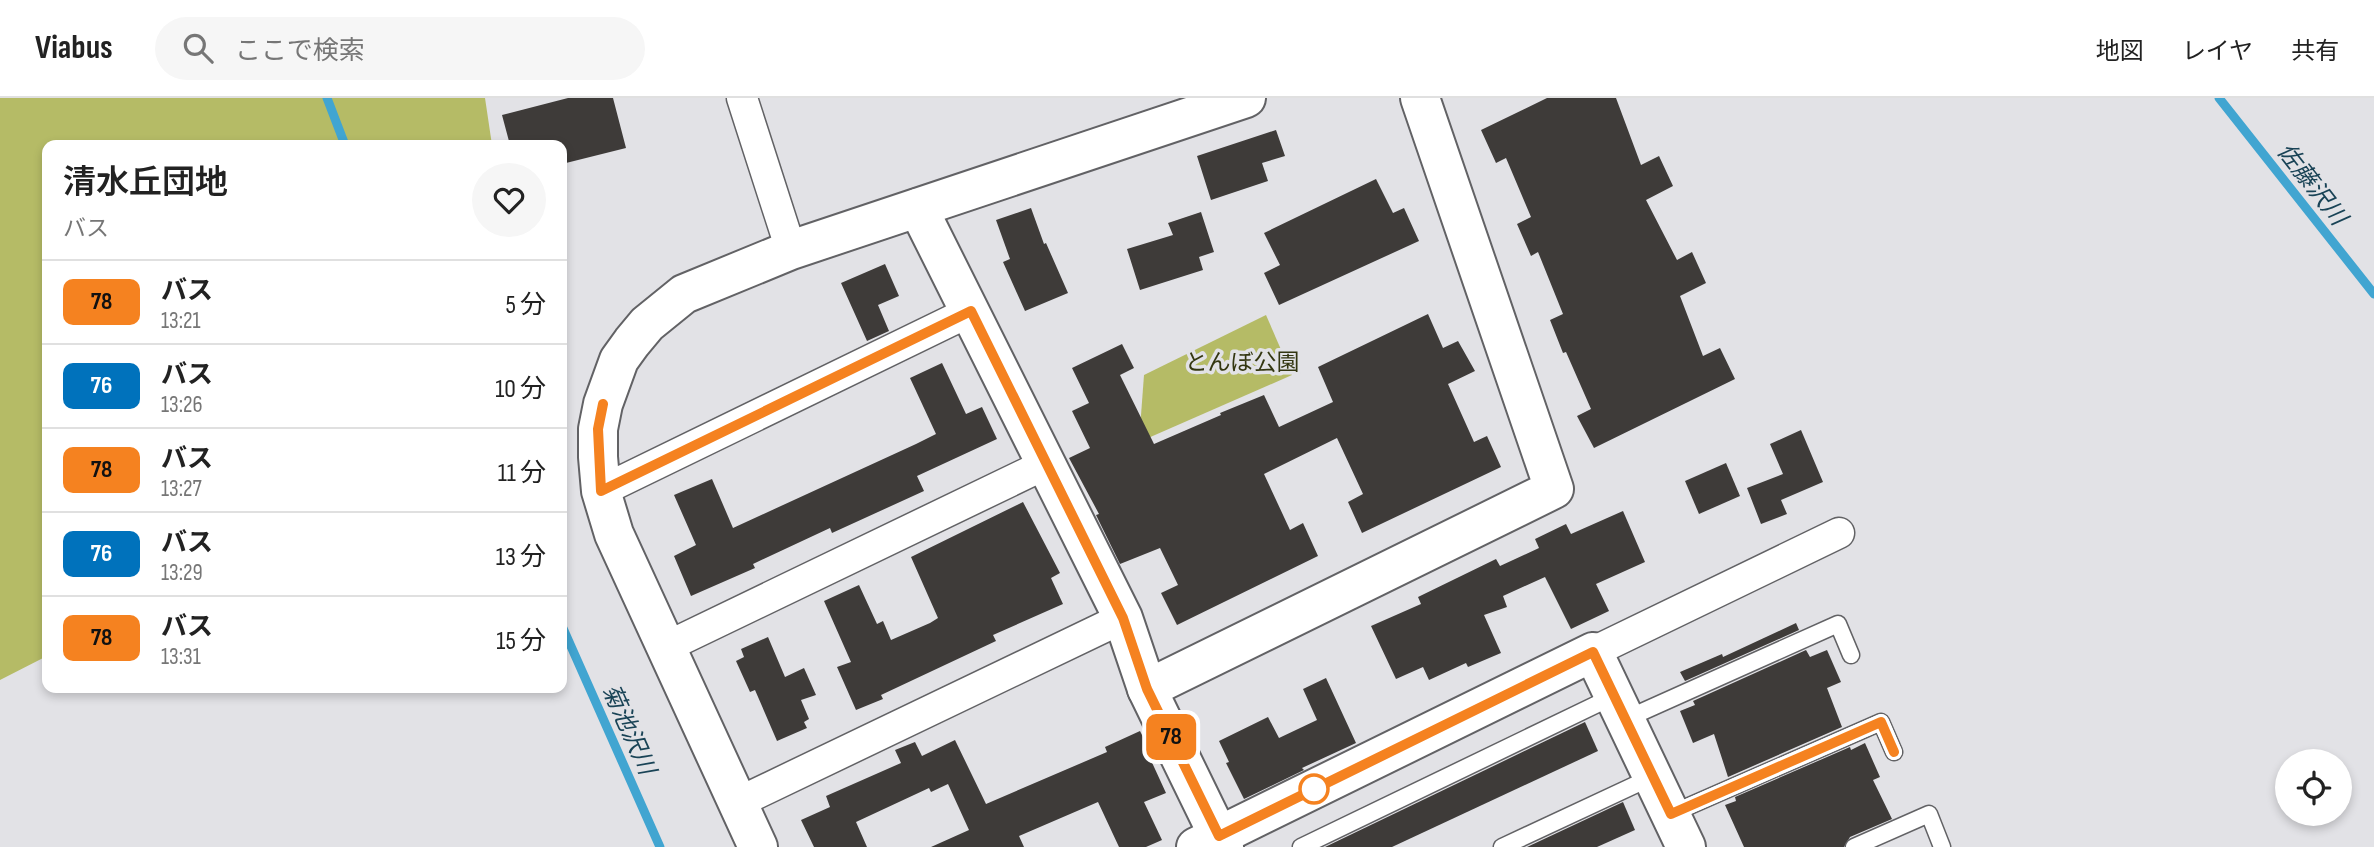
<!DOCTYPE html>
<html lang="ja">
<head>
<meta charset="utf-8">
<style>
	:root { --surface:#fff; --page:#f6f6f6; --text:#222; --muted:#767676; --line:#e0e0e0 }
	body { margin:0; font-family:"Sofia Sans Condensed","Noto Sans JP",sans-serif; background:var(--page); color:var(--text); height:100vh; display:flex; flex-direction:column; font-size:26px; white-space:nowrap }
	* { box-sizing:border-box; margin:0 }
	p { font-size:23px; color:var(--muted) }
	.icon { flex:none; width:38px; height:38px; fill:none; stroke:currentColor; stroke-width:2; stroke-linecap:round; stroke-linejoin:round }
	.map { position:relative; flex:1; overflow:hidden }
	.panel { position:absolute; left:42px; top:42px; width:525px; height:553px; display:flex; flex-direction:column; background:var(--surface); border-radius:14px; box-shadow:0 4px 10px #0003 }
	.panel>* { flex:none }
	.badge { padding:0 14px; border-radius:10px; font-size:24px; line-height:46px }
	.fabs { position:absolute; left:2275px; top:651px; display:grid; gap:14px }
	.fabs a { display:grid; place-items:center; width:77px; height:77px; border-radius:50%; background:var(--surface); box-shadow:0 4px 10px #0003; font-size:35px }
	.map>.badge { position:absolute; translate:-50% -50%; box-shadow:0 0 0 4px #fff }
	.round { display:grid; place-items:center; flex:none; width:74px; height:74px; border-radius:37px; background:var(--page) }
	.overview { display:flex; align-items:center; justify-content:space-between; height:119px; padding:0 21px }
	h1 { font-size:33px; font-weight:600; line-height:52px }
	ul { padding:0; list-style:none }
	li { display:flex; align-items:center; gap:21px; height:84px; padding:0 21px; border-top:2px solid var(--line) }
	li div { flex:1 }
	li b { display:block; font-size:26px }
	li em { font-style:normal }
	li .badge { min-width:77px; font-weight:700; text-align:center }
	header { display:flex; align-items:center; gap:42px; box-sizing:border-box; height:98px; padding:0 35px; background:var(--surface); border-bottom:2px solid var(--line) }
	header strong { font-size:33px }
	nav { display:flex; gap:38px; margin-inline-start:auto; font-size:24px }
	.search { width:490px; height:63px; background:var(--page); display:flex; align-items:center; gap:18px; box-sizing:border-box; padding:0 24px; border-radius:38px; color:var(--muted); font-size:26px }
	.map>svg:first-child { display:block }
	.green { fill:#b5bb66 }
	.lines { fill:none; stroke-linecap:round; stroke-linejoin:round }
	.stream { stroke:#41a5d1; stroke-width:9 }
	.building { fill:#3e3b39 }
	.lane-casing { stroke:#626265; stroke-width:19 }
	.street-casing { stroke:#626265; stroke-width:33 }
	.secondary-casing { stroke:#626265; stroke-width:42 }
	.lane { stroke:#fff; stroke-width:16 }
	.street { stroke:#fff; stroke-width:30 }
	.secondary { stroke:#fff; stroke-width:38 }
	.line-casing { stroke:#fff; stroke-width:16 }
	.line { stroke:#f58220; stroke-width:10 }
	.stop-dot { fill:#fff; stroke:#f58220; stroke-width:3.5 }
	.labels { text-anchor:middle; stroke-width:7; stroke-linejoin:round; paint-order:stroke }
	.park-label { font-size:23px; fill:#333610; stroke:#e2e2e6 }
	.water-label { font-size:24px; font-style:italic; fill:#194356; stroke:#e2e2e6 }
</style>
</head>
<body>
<header>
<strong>Viabus</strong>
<div class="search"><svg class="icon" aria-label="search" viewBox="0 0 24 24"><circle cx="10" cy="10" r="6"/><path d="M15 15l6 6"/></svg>ここで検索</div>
<nav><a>地図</a><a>レイヤ</a><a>共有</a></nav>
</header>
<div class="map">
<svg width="2374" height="749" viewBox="0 0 2374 749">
	<rect width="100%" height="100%" fill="#e2e2e6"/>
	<g class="green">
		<polygon points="0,0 485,0 492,47 47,47 47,558 0,582"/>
		<polygon points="1266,217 1292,277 1139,344 1144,277"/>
	</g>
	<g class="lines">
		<g class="stream">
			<polyline points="327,0 345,47"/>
			<polyline points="2219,0 2374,196"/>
			<polyline points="562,528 660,749"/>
		</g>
	</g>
	<g class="building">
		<polygon points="568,0 613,0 626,50 562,66 562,47 510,47 502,17"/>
		<polygon points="1547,0 1616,0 1641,67 1659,58 1673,88 1646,102 1677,162 1692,154 1706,185 1680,198 1703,258 1720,250 1735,281 1594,350 1577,318 1591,311 1566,254 1563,255 1550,222 1563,216 1538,154 1531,158 1517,126 1531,119 1506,60 1496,65 1481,32"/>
		<polygon points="1276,32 1285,58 1262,65 1268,83 1211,102 1197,58"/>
		<polygon points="1376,81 1393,115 1404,110 1419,143 1279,207 1264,175 1280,167 1264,135"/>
		<polygon points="1031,110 1044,146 1046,145 1068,195 1025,213 1003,164 1010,161 996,122"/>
		<polygon points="1201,114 1214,154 1199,159 1203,172 1140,192 1127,151 1173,137 1168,125"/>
		<polygon points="885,166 899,198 878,207 889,233 867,243 841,185"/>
		<polygon points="1428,216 1443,250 1458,243 1475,273 1448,286 1474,344 1487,338 1501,369 1362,435 1348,404 1363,396 1337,340 1264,376 1290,432 1303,425 1318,458 1177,527 1161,495 1178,487 1160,450 1120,466 1096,417 1099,416 1069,360 1090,350 1072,313 1089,305 1072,270 1122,246 1134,270 1120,277 1154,346 1221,317 1220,315 1264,297 1279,329 1333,304 1318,269"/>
		<polygon points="942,265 966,316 982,309 997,341 917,378 924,393 832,435 830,430 753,466 755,470 691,498 674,458 696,447 674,397 712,381 733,430 916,346 936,336 910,280"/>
		<polygon points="1801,332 1823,384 1781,402 1787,416 1761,426 1747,390 1783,376 1770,346"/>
		<polygon points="1726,365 1740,398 1699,416 1685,383"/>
		<polygon points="1023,404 1060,475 1051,480 1063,506 993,537 996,543 881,597 883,601 856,612 837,569 851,564 824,503 859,487 877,526 883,523 891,542 930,525 938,520 911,459"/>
		<polygon points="1623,413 1645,464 1596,486 1609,513 1571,531 1545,479 1503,498 1507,509 1484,517 1501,555 1468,569 1466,565 1429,582 1423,569 1396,581 1371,528 1421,506 1418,499 1496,461 1500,468 1539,450 1535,441 1566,426 1571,436"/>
		<polygon points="1796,525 1799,532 1685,583 1680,574 1722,556 1723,559"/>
		<polygon points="768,539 785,579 804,570 816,597 801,602 809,621 804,624 807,630 777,643 755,592 750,594 736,563 744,559 741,551"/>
		<polygon points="1806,552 1810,559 1827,552 1841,584 1827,590 1842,629 1728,679 1714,636 1693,645 1680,613 1695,607 1693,603"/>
		<polygon points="1326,580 1356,645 1302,670 1304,672 1244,701 1226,665 1229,664 1219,643 1268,619 1279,640 1317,622 1303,591"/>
		<polygon points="1585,624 1598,653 1392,749 1325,749"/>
		<polygon points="1140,633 1152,657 1149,658 1166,695 1144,704 1162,742 1146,749 1119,749 1098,704 1019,738 1024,749 931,749 969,732 948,686 931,694 929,690 856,724 867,749 814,749 801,722 830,709 826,698 901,665 895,652 915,644 922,658 955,642 986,706 1107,654 1105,649"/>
		<polygon points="1865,645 1880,679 1873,682 1892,721 1850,739 1844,749 1744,749 1725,707 1736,703 1735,699 1850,649 1851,652"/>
		<polygon points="1623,704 1635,732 1597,749 1527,749"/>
	</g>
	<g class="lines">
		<g class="lane-casing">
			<g id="lane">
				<polyline points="1626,621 1838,526 1851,557"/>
				<polyline points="1671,716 1881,624 1894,654"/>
				<polyline points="1301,749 1614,598"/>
				<polyline points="1502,749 1652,679"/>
				<polyline points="1854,749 1929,716 1942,749"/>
			</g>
		</g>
		<g class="street-casing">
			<g id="street">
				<polyline points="742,0 791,152"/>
				<polyline points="601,393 971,213"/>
				<polyline points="666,549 1046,366"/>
				<polyline points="1593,554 1839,435"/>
				<polyline points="737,705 1123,520"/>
			</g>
		</g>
		<g class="secondary-casing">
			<g id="secondary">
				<polyline points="918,110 1123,520 1147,591"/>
				<polyline points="758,749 614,436 601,393 598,359 598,331 603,306 619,262 632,244 647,226 684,196 791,152 1246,0"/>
				<polyline points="1196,749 1593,554 1686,749"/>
				<polyline points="1224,749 1147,591 1554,391 1420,0"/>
			</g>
		</g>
		<use href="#lane" class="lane"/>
		<use href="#street" class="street"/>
		<use href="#secondary" class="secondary"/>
	</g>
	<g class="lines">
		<g class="line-casing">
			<polyline id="line" points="603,306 598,331 601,393 971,213 1123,520 1147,591 1219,738 1593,554 1671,716 1881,624 1894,654"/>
		</g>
		<use href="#line" class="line"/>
	</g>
	<circle class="stop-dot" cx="1314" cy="691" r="14"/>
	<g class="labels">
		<g class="park-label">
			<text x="1242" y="272">とんぼ公園</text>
		</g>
		<g class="water-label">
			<text transform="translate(2312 86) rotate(52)" y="8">佐藤沢川</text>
			<text transform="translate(629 631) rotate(66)" y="8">菊池沢川</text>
		</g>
	</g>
</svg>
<div class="fabs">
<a><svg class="icon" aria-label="locate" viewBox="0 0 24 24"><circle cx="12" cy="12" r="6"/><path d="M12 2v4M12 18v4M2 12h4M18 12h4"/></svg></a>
</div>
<b class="badge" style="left:1171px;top:639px;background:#f58220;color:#111">78</b>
<section class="panel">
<div class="overview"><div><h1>清水丘団地</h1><p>バス</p></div><a class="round"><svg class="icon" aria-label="heart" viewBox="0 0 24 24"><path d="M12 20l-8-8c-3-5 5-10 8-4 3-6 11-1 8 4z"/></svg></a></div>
<ul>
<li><span class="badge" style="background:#f58220;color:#111">78</span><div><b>バス</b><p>13:21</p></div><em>5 分</em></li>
<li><span class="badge" style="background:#0072bc;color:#fff">76</span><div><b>バス</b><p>13:26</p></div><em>10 分</em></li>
<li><span class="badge" style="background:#f58220;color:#111">78</span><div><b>バス</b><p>13:27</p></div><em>11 分</em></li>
<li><span class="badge" style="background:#0072bc;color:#fff">76</span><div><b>バス</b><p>13:29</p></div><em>13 分</em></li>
<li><span class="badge" style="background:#f58220;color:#111">78</span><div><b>バス</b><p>13:31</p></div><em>15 分</em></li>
</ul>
</section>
</div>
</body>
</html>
